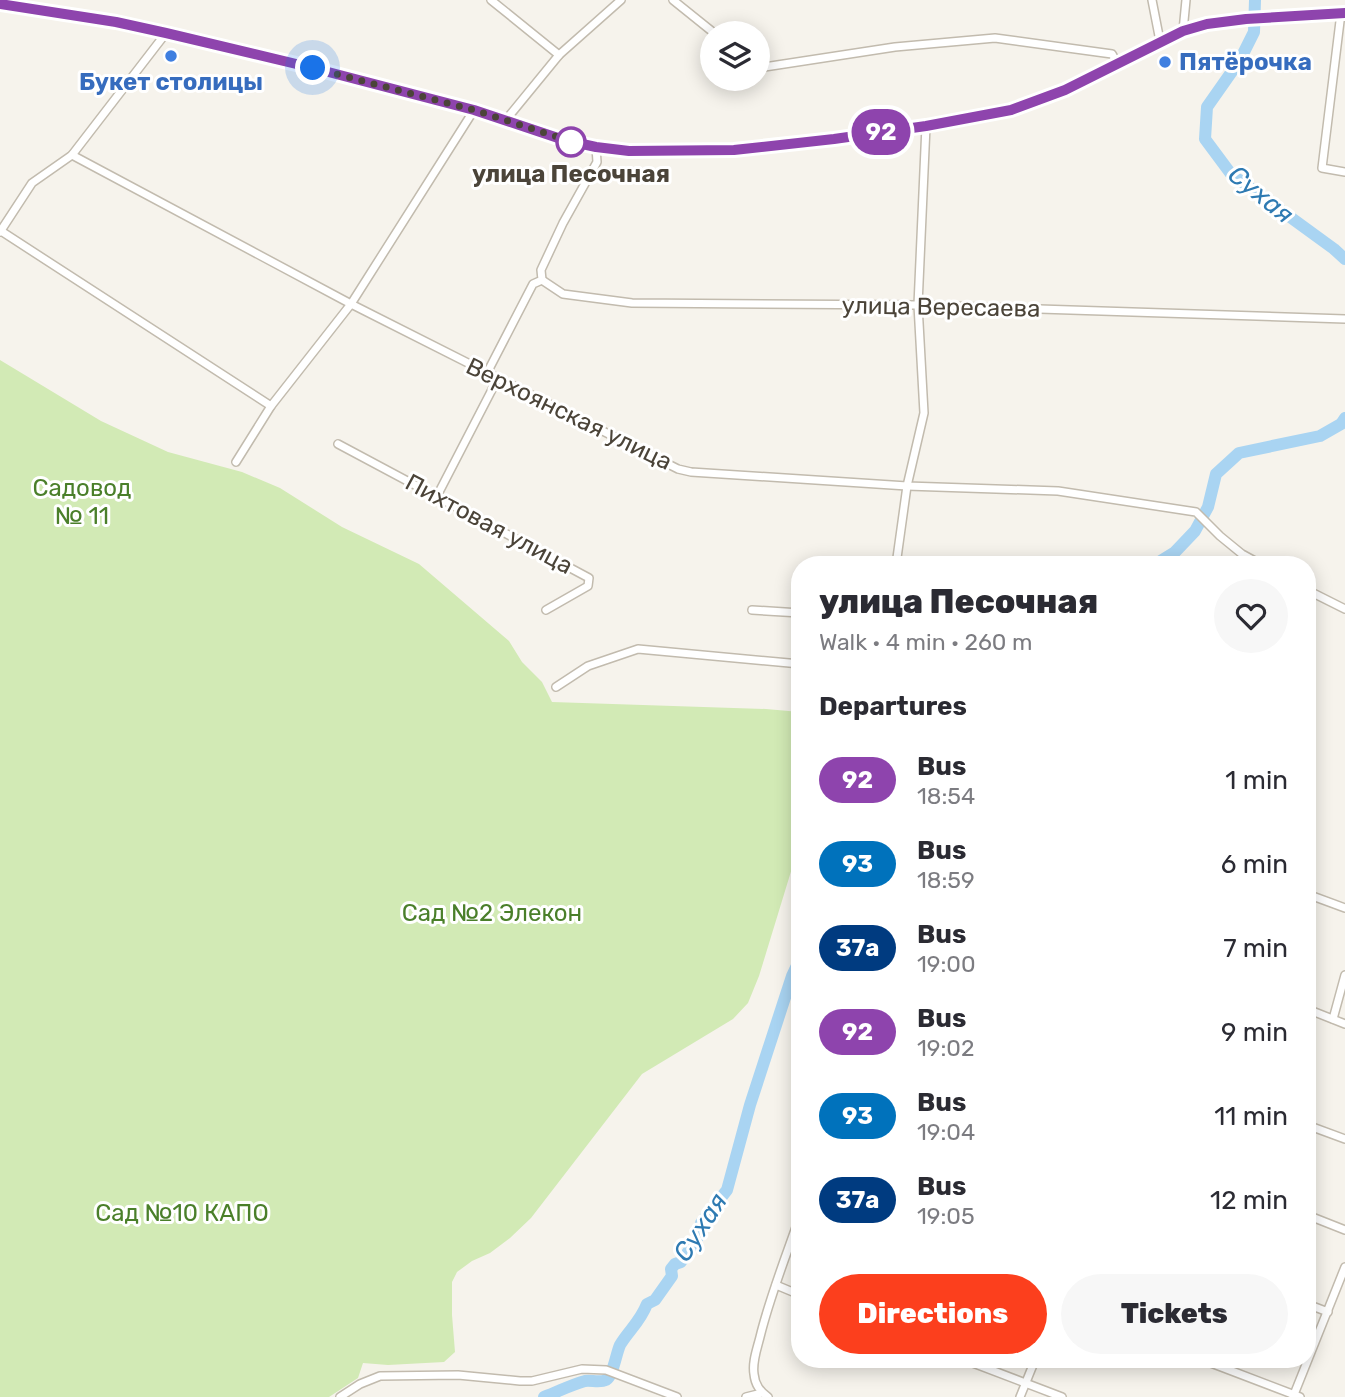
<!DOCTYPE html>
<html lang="en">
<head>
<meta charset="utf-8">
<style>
	:root { --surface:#fff; --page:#f7f7f7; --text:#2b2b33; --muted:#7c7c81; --accent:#fc3f1d }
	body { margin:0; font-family:Rubik,sans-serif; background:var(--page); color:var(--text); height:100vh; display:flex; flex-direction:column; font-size:26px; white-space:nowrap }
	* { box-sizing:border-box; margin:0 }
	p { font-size:23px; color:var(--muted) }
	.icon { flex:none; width:38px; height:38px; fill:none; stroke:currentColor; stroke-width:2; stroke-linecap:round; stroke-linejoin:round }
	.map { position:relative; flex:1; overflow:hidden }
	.sheet { position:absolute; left:791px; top:556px; width:525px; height:812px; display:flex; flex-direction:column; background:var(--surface); border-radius:28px; box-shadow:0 4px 18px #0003 }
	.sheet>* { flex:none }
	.badge { padding:0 14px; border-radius:23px; font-size:24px; line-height:46px }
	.fabs { position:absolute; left:700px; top:21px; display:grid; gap:14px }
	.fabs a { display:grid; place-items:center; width:70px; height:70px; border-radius:50%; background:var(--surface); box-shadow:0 4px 18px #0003; font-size:35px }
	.you { position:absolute; width:35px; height:35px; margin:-18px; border:5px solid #fff; border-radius:50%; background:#1a73e8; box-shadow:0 0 0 10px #1a73e833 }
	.map>.badge { position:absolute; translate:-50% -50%; box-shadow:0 0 0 4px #fff }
	h2 { padding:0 28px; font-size:26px; line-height:63px }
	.round { display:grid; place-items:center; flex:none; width:74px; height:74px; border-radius:37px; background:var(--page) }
	.headline { display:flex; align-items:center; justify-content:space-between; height:119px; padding:0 28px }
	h1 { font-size:33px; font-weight:800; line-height:52px }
	.action { display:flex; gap:14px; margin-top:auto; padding:14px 28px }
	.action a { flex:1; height:80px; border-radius:42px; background:var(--accent); color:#fff; font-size:28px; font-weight:800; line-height:80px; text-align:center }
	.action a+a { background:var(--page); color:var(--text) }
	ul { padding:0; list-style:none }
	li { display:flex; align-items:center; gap:21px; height:84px; padding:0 28px }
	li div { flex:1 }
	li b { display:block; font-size:26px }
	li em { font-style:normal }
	li .badge { min-width:77px; font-weight:700; text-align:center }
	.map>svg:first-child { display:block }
	.green { fill:#d2eab5 }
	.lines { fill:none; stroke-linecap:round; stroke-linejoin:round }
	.river { stroke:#a9d4f2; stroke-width:12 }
	.minor-casing { stroke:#c2bbae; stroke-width:10 }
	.major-casing { stroke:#e6c16a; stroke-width:11 }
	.minor { stroke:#fff; stroke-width:7 }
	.major { stroke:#ffe39c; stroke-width:9 }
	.line-casing { stroke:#fff; stroke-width:16 }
	.line { stroke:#8e44ad; stroke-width:10 }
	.walk { stroke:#4b4439; stroke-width:7; stroke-dasharray:0 12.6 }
	.shop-dot { fill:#3f7fe0; stroke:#fff; stroke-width:2.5 }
	.stop-dot { fill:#fff; stroke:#8e44ad; stroke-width:3.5 }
	.labels { text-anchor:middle; stroke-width:6; stroke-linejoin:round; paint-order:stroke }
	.shop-label { font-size:24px; font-weight:bold; fill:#366cbe; stroke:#fff; text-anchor:start }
	.stop-label { font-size:24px; font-weight:bold; fill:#4b4439; stroke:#fff }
	.street-label { font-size:24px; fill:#4b4439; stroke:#fff }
	.park-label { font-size:24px; fill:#4a7f2a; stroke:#fff }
	.water-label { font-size:26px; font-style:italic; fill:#2e7ab2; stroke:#fff }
</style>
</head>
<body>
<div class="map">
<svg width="1345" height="1397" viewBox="0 0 1345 1397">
	<rect width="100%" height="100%" fill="#f6f3ec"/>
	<polygon class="green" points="0,360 101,421 168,452 242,472 280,488 342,527 419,564 509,641 522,662 542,682 552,702 766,709 800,712 800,842 759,976 748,1003 733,1019 642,1074 531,1218 510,1238 490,1253 472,1261 457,1272 452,1282 452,1315 455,1352 444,1362 388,1365 363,1363 358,1378 329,1397 0,1397"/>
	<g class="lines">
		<g class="river">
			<polyline points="1255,0 1254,32 1240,60 1207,107 1205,139 1231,174 1334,249 1345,259"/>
			<polyline points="1154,565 1175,552 1195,531 1208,507 1216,474 1239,453 1320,436 1341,424 1345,418"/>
			<path d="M544,1397C558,1392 570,1385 585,1381C591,1380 600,1383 606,1380C613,1376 616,1354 620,1345C629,1330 640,1322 647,1304L655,1300L672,1276L671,1269L675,1264L681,1262L700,1234L701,1223L727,1190L750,1105L792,976L800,959"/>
		</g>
		<g class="minor-casing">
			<g id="minor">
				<polyline points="491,0 559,55"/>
				<polyline points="673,0 714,33"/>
				<polyline points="1152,0 1160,41"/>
				<polyline points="1341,13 1322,168 1345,172"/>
				<polyline points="1183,31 1186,0"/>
				<polyline points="758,68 895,47 995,38 1112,54 1117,63"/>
				<polyline points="505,121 559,55 621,0"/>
				<polyline points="72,155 351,304 678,469 691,472 907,486 1058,491 1196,512 1220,536 1242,554 1262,565"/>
				<polyline points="1,231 271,406"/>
				<polyline points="0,232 32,183 72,155 166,33"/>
				<polyline points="542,280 563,294 632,303 918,305 1345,319"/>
				<polyline points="487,373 533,284 542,280 541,270 563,223 597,162 596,147"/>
				<polyline points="338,444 589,578 588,586 546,610"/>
				<polyline points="236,462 271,406 351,304 474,110"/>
				<polyline points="437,496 498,378"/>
				<polyline points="896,565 907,486 924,413 918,305 926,126"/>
				<polyline points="1307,590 1345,609"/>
				<polyline points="752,610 800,613"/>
				<polyline points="556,687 588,666 638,649 800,664"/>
				<polyline points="1307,894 1345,908"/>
				<polyline points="1307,1009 1345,1024"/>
				<polyline points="1333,1019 1345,975"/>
				<polyline points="1307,1125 1345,1139"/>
				<polyline points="1307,1215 1345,1230"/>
				<polyline points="776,1285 800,1295"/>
				<polyline points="1307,1304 1328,1312"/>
				<polyline points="965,1360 1062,1397"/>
				<polyline points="1203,1360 1300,1397"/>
				<polyline points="340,1397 360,1384 380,1376 458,1375 520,1381 532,1381 582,1369 606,1370 677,1397"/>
				<polyline points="746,1397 762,1393"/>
				<path d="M768,1397C760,1391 755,1385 754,1374C752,1362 757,1349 760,1337C770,1296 786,1256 800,1216"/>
				<polyline points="1020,1397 1035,1360"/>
				<polyline points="1293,1397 1345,1267"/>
			</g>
		</g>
		<g class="major-casing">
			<polyline id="major" points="0,4 116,22 166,33 313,68 474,110 573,142 609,149 629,151 731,150 834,139 926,126 1011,109 1065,90 1183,31 1207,25 1246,19 1345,13"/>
		</g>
		<use href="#minor" class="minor"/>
		<use href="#major" class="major"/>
	</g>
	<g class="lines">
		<g class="line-casing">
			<polyline id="line" points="0,4 116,22 166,33 313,68 474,110 564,140 596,147 629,151 734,150 834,139 926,126 1011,110 1065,90 1183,31 1207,24 1246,19 1345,13"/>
		</g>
		<use href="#line" class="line"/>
		<polyline class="walk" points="313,68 474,110 573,142 571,142"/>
	</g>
	<g class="shop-dot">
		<circle cx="171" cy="56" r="7"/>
		<circle cx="1165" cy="62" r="7"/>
	</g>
	<circle class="stop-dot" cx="571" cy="142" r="14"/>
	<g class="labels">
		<g class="shop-label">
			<text x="1179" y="70">Пятёрочка</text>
			<text x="171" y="90" text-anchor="middle">Букет столицы</text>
		</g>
		<g class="stop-label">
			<text x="571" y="182">улица Песочная</text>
		</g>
		<g class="street-label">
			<text transform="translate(941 307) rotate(1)" y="8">улица Вересаева</text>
			<text transform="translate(569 414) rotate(26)" y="8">Верхоянская улица</text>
			<text transform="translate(489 524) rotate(28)" y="8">Пихтовая улица</text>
		</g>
		<g class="park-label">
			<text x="82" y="496">Садовод<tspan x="82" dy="28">№ 11</tspan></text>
			<text x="492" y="921">Сад №2 Элекон</text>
			<text x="182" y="1221">Сад №10 КАПО</text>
		</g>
		<g class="water-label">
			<text transform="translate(1261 194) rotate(39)" y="9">Сухая</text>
			<text transform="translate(700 1227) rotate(-57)" y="9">Сухая</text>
		</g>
	</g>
</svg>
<div class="fabs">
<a><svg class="icon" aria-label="layers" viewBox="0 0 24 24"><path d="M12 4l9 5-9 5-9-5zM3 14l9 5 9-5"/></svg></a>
</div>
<div class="you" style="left:313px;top:68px"></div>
<b class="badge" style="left:881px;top:132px;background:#8e44ad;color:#fff">92</b>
<section class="sheet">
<div class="headline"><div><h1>улица Песочная</h1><p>Walk · 4 min · 260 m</p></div><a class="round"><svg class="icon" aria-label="heart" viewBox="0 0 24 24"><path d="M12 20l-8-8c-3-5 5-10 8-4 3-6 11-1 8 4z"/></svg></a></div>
<h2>Departures</h2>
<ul>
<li><span class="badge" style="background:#8e44ad;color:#fff">92</span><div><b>Bus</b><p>18:54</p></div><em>1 min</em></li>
<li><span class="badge" style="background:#0072bc;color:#fff">93</span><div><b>Bus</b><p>18:59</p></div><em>6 min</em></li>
<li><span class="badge" style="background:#003b80;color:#fff">37а</span><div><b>Bus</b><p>19:00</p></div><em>7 min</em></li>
<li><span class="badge" style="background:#8e44ad;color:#fff">92</span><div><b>Bus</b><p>19:02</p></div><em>9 min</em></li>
<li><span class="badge" style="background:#0072bc;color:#fff">93</span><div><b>Bus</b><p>19:04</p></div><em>11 min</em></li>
<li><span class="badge" style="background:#003b80;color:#fff">37а</span><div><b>Bus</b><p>19:05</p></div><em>12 min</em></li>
</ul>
<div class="action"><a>Directions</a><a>Tickets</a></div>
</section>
</div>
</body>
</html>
